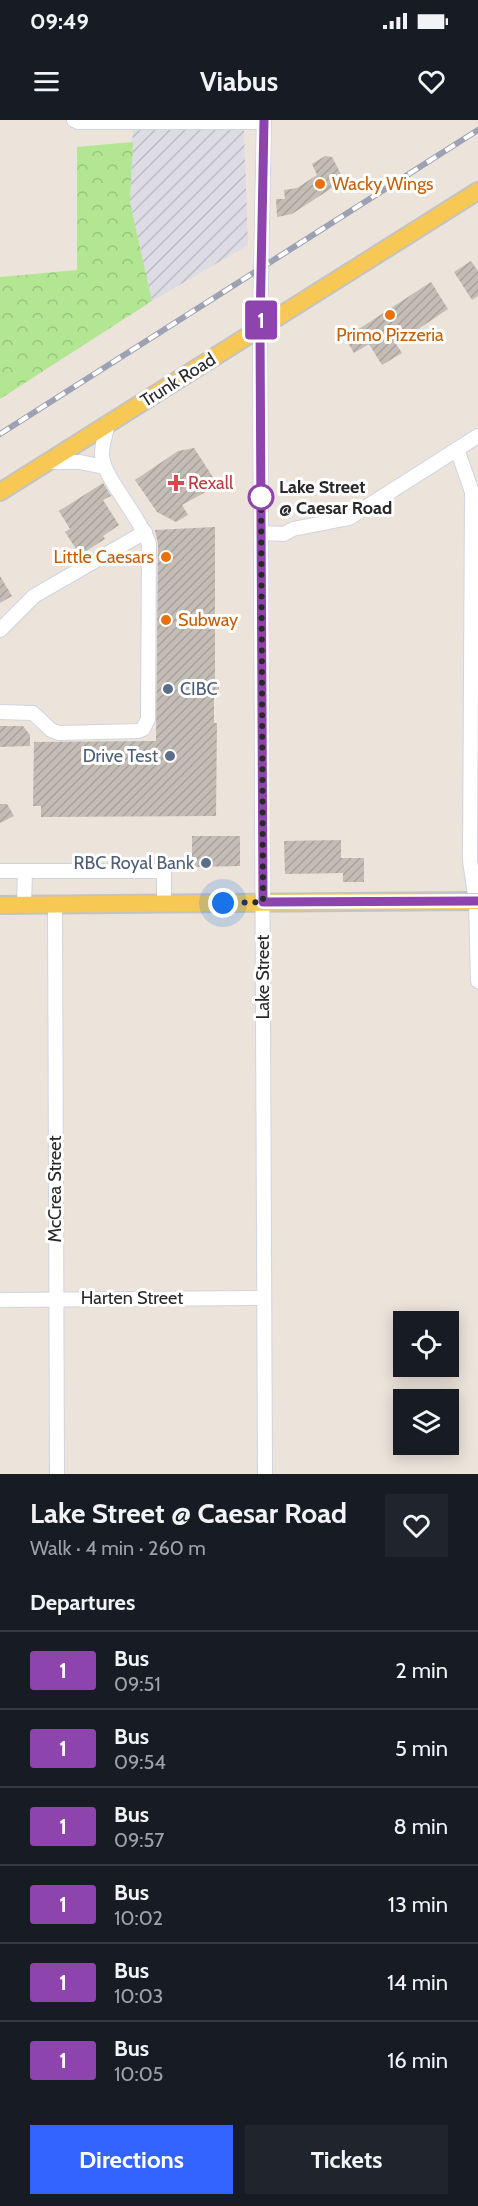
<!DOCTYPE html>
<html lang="en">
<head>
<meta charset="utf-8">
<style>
	:root { --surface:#171b24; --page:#20242c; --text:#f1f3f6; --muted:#9ea1a6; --line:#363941; --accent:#3464ff }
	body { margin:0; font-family:Cabin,sans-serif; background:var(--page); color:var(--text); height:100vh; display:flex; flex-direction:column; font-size:22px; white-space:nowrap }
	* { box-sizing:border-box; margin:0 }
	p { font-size:20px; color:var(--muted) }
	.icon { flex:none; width:33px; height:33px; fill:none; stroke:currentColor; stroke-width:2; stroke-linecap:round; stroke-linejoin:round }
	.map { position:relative; height:1354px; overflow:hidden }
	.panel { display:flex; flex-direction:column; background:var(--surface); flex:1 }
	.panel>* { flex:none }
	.badge { padding:0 12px; border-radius:4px; font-size:21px; line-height:39px }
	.controls { position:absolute; left:393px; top:1191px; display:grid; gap:12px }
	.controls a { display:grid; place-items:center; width:66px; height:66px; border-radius:0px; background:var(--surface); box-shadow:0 3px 15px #0003; font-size:30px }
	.you { position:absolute; width:30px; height:30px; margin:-15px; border:4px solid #fff; border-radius:50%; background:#1a73e8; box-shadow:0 0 0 9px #1a73e833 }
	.map>.badge { position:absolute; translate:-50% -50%; box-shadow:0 0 0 3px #fff }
	h2 { padding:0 30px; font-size:22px; line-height:54px }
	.round { display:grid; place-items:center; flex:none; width:63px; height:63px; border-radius:0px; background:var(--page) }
	.overview { display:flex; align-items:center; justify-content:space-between; height:102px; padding:0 30px }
	h1 { font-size:28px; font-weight:700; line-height:45px }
	.cta { display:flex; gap:12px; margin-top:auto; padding:12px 30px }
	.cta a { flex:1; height:69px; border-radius:0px; background:var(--accent); color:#fff; font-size:24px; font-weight:700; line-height:69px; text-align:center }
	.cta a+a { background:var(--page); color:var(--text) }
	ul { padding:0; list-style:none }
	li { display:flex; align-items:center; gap:18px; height:78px; padding:0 30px; border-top:2px solid var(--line) }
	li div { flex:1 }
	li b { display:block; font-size:22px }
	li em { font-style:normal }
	li .badge { min-width:66px; font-weight:700; text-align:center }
	.status { display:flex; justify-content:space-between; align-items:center; height:42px; padding:0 30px; background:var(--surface); direction:ltr }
	.status svg { height:16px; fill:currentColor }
	header { display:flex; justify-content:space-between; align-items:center; height:78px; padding:0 30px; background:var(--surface); font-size:27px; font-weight:700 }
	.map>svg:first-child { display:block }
	.industrial { fill:url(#industrial-furrows) }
	.forest { fill:url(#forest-crowns) }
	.building { fill:url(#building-hatch) }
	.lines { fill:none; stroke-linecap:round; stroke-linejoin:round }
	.minor-casing { stroke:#cfd4e3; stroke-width:16 }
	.major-casing { stroke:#c3c3c3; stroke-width:20 }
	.minor { stroke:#fff; stroke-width:14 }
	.major { stroke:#f7c854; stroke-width:16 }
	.rail-casing { stroke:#9ca1b4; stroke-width:6 }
	.rail { stroke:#fff; stroke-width:4; stroke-dasharray:11; stroke-linecap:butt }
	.line-casing { stroke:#fff; stroke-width:14 }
	.line { stroke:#8e44ad; stroke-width:9 }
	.walk { stroke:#292929; stroke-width:6; stroke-dasharray:0 10.8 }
	.food-dot { fill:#e8710a; stroke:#fff; stroke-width:2 }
	.health-dot { fill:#e0444e; stroke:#fff; stroke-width:2 }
	.stop-dot { fill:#fff; stroke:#8e44ad; stroke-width:3 }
	.service-dot { fill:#5c6f8a; stroke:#fff; stroke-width:2 }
	.labels { text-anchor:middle; stroke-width:6; stroke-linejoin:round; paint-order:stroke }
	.food-label { font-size:18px; fill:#c56008; stroke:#fff; text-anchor:start }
	.street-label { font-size:18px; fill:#292929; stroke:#fff }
	.health-label { font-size:18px; fill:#be3a42; stroke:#fff; text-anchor:start }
	.stop-label { font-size:18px; font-weight:bold; fill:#292929; stroke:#fff; text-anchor:start }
	.service-label { font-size:18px; fill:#4e5e75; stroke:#fff; text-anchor:end }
</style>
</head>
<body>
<div class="status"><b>09:49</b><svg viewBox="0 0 49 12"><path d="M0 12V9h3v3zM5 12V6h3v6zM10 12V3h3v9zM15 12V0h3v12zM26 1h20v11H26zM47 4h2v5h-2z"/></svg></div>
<header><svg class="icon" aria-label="menu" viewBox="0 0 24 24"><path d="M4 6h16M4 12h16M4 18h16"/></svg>Viabus<svg class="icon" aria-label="heart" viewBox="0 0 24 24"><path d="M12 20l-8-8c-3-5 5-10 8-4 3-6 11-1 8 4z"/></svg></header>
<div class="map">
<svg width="478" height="1354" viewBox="0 0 478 1354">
	<defs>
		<pattern id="industrial-furrows" width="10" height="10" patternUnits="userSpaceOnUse" patternTransform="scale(1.5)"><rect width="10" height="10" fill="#dddbe4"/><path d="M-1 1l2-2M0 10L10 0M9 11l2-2" fill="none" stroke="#bebcc4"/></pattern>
		<pattern id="forest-crowns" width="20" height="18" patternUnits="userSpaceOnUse" patternTransform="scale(1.5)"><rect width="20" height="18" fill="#b3e693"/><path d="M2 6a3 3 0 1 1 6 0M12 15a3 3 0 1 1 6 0" fill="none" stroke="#9ac57f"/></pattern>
		<pattern id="building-hatch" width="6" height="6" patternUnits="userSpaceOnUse" patternTransform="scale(1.5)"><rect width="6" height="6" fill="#c4bdb6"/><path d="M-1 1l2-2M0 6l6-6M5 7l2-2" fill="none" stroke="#a8a29c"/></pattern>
	</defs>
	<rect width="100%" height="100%" fill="#ece3da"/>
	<polygon class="industrial" points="133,9 244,10 248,125 152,181 130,82"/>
	<polygon class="forest" points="133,22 130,82 152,181 0,279 0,157 77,150 77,27"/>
	<g class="building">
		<polygon points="325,36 332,37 344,60 292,94 277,97 276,79 285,79 284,70 297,68 317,55 312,44"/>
		<polygon points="471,141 478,151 478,176 472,180 454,152"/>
		<polygon points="431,162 448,189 396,224 402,233 382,245 369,224 354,233 345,218"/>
		<polygon points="194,328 218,365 182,385 188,395 176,402 157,392 135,360 178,331"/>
		<polygon points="103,363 111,376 103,380 119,405 103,416 105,419 80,435 65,412 70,409 59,391"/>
		<polygon points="215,407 215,564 219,564 219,575 214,574 214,603 217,603 216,696 41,697 41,686 33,686 34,622 156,621 158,424 155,410"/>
		<polygon points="0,456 12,476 0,483"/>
		<polygon points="0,606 23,606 30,615 30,626 0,627"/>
		<polygon points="0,684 7,684 14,696 0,703"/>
		<polygon points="192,716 240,716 240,746 192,747"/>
		<polygon points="341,720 341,738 364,738 364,762 343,762 343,753 285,754 284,721"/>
	</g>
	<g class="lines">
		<g class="minor-casing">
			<g id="minor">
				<polyline points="74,0 78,2 264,2"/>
				<polyline points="264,0 260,207 265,1354"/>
				<polyline points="457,329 472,372 470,741 476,781 478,861"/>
				<polyline points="48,342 80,342 104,347"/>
				<polyline points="261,413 284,414 293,409 349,398 478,316"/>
				<polyline points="0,510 34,476 145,412"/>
				<path d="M0,592L33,593L51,610L59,613L138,611L143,609L148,599L149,424C140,396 104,359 102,336C101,325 106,314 108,303"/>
				<polyline points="0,751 164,751 164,783"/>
				<polyline points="24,784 25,751"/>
				<polyline points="55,784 57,1354"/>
				<polyline points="0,1180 263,1178"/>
			</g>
		</g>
		<g class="major-casing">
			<g id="major">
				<polyline points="0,372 478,71"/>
				<polyline points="0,785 478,781"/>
			</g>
		</g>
		<use href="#minor" class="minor"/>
		<use href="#major" class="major"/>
		<g class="rail-casing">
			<polyline id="rail" points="0,314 478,10"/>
		</g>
		<use href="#rail" class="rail"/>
	</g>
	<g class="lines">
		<g class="line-casing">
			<polyline id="line" points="264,0 260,207 263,782 478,781"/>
		</g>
		<use href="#line" class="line"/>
		<polyline class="walk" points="223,783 263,782 261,371 261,377"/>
	</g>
	<g class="food-dot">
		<circle cx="320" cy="64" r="6"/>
		<circle cx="390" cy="195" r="6"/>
		<circle cx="166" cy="437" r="6"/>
		<circle cx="166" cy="500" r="6"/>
	</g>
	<path class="health-dot" d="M173 354h6v6h6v6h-6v6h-6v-6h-6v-6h6z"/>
	<circle class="stop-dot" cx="261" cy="377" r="12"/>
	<g class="service-dot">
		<circle cx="168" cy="569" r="6"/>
		<circle cx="170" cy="636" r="6"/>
		<circle cx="206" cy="743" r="6"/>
	</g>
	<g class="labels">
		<g class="food-label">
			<text x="332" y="70">Wacky Wings</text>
			<text x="390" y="221" text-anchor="middle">Primo Pizzeria</text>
			<text x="154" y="443" text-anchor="end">Little Caesars</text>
			<text x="178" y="506">Subway</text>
		</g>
		<g class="street-label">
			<text transform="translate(178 260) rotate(-32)" y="6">Trunk Road</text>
			<text transform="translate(263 857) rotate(-90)" y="6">Lake Street</text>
			<text transform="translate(55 1069) rotate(-90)" y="6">McCrea Street</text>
			<text x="132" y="1184">Harten Street</text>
		</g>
		<g class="health-label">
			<text x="188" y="369">Rexall</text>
		</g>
		<g class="stop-label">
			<text x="279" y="373">Lake Street<tspan x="279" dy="21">@ Caesar Road</tspan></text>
		</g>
		<g class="service-label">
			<text x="180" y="575" text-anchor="start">CIBC</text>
			<text x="158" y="642">Drive Test</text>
			<text x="194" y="749">RBC Royal Bank</text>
		</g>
	</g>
</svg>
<div class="controls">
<a><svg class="icon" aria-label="locate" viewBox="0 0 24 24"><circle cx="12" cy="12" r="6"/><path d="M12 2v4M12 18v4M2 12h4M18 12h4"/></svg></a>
<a><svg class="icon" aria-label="layers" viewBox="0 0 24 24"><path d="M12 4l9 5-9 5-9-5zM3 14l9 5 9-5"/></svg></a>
</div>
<div class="you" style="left:223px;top:783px"></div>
<b class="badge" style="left:261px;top:200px;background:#8e44ad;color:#fff">1</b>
</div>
<section class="panel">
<div class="overview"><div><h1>Lake Street @ Caesar Road</h1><p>Walk · 4 min · 260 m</p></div><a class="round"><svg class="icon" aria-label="heart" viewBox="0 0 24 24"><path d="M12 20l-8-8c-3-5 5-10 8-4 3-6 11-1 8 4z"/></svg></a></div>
<h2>Departures</h2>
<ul>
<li><span class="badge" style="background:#8e44ad;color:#fff">1</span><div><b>Bus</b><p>09:51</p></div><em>2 min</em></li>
<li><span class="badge" style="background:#8e44ad;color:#fff">1</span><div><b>Bus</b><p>09:54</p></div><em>5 min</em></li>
<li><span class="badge" style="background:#8e44ad;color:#fff">1</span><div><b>Bus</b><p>09:57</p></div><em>8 min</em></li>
<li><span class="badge" style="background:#8e44ad;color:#fff">1</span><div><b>Bus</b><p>10:02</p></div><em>13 min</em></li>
<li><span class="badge" style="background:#8e44ad;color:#fff">1</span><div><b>Bus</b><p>10:03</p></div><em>14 min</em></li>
<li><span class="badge" style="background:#8e44ad;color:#fff">1</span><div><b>Bus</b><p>10:05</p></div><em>16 min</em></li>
</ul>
<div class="cta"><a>Directions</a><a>Tickets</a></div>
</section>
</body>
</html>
